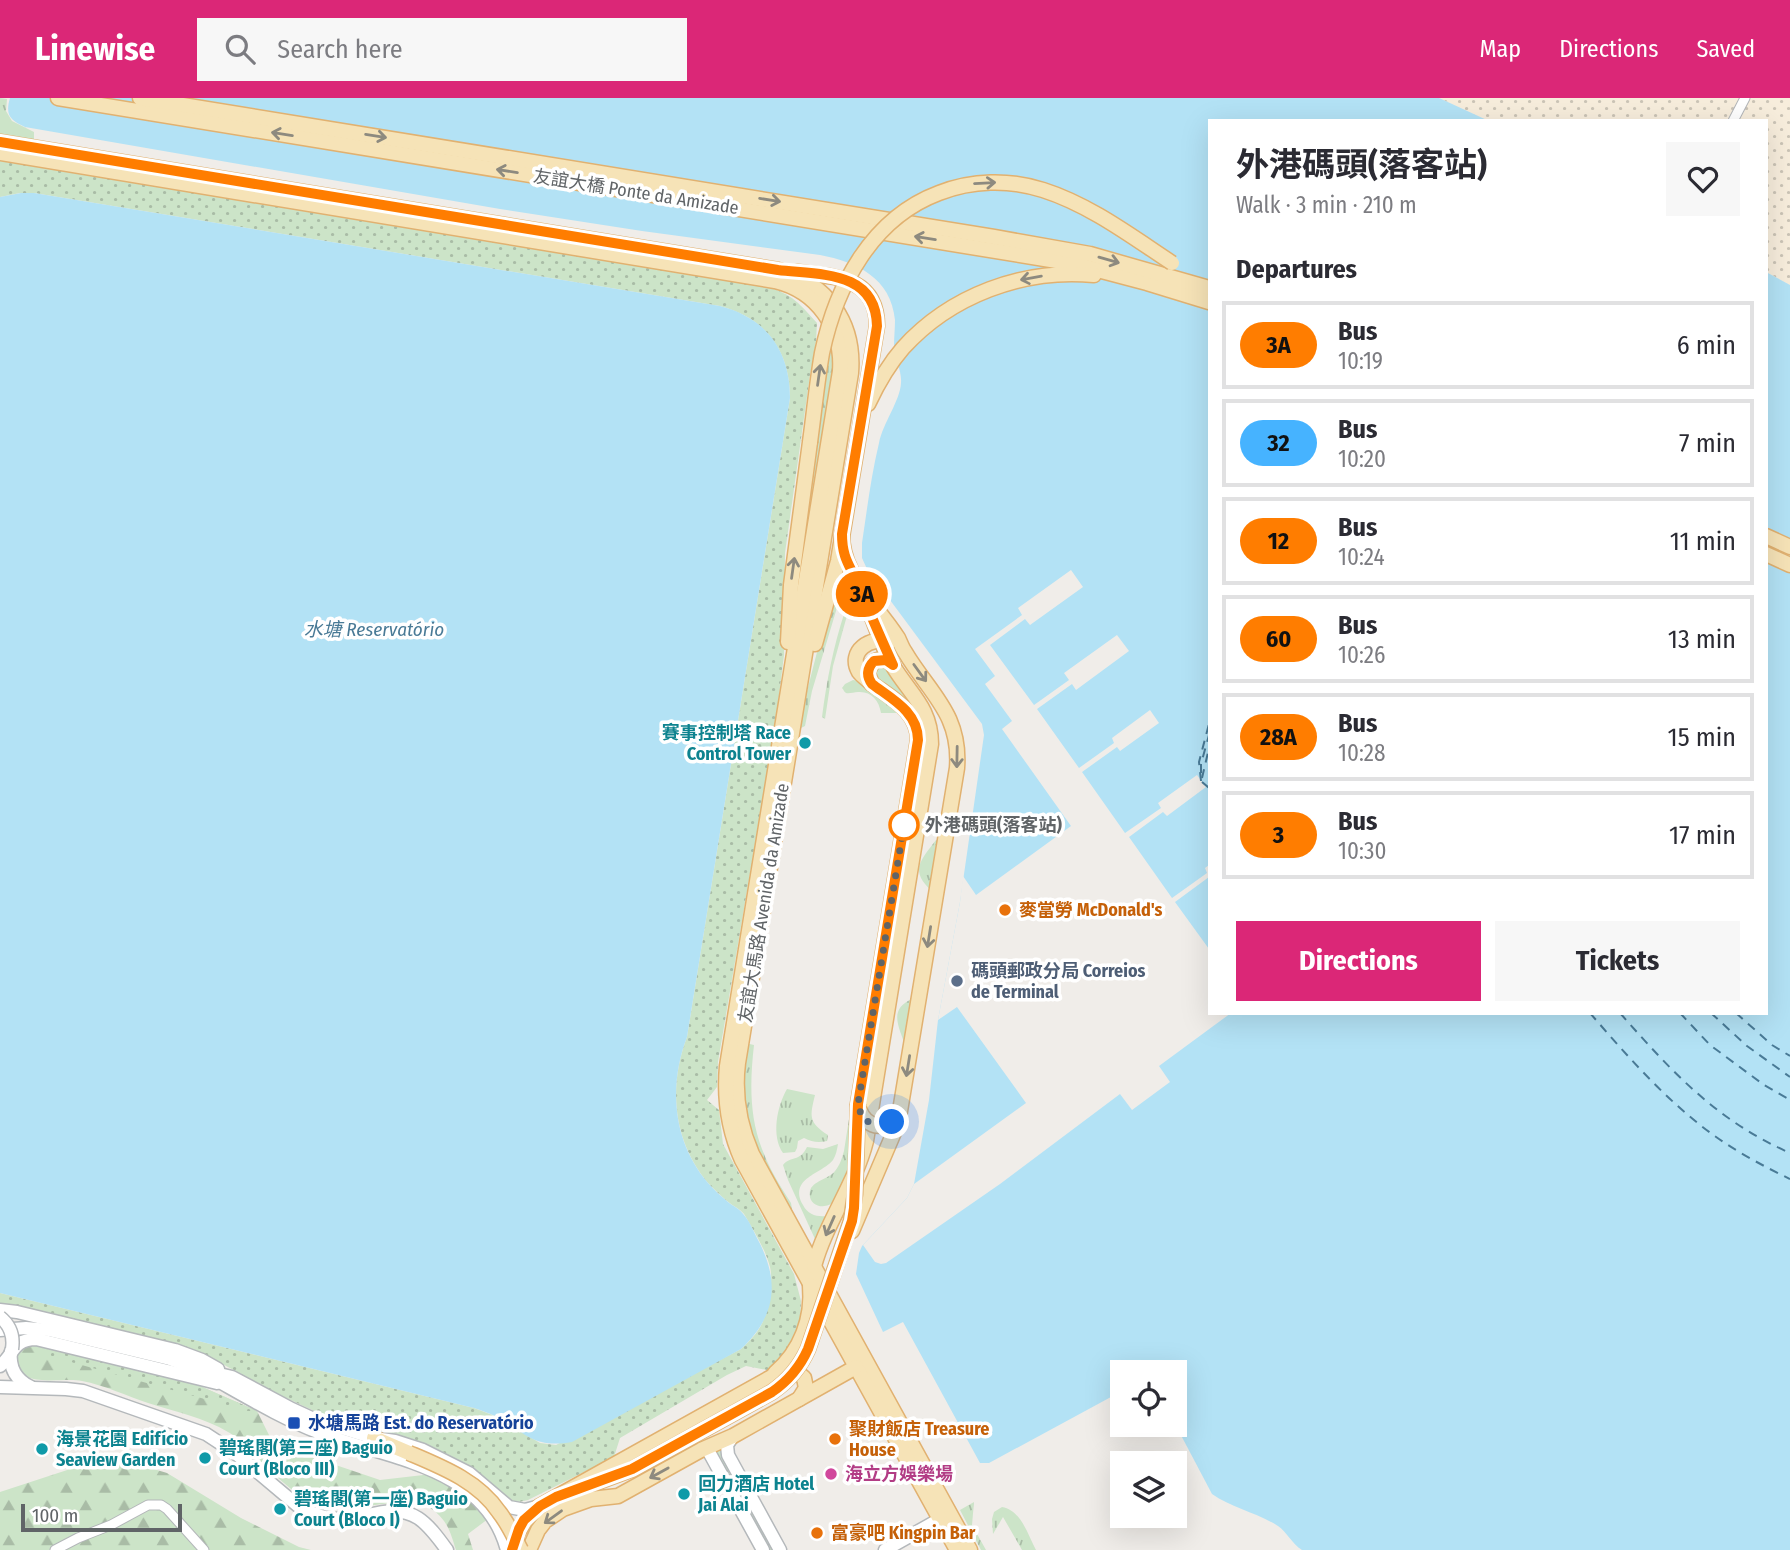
<!DOCTYPE html>
<html lang="en">
<head>
<meta charset="utf-8">
<style>
	:root { --surface:#fff; --page:#f7f7f7; --text:#2b2b33; --muted:#7c7c81; --line:#e1e1e2; --accent:#db2777 }
	body { margin:0; font-family:"Fira Sans Condensed","Noto Sans SC",sans-serif; background:var(--page); color:var(--text); height:100vh; display:flex; flex-direction:column; font-size:26px; white-space:nowrap }
	* { box-sizing:border-box; margin:0 }
	p { font-size:23px; color:var(--muted) }
	.icon { flex:none; width:38px; height:38px; fill:none; stroke:currentColor; stroke-width:2; stroke-linecap:round; stroke-linejoin:round }
	.map { position:relative; flex:1; overflow:hidden }
	.drawer { position:absolute; left:1208px; top:21px; width:560px; height:896px; display:flex; flex-direction:column; background:var(--surface); border-radius:0px; box-shadow:0 7px 28px #0002 }
	.drawer>* { flex:none }
	.badge { padding:0 14px; border-radius:23px; font-size:24px; line-height:46px }
	.buttons { position:absolute; left:1110px; top:1262px; display:grid; gap:14px }
	.buttons a { display:grid; place-items:center; width:77px; height:77px; border-radius:0px; background:var(--surface); box-shadow:0 7px 28px #0002; font-size:35px }
	.scale { position:absolute; left:21px; bottom:18px; width:161px; box-sizing:border-box; padding-left:7px; border:4px solid #606467; border-top:0; font-size:19px; line-height:24px; white-space:nowrap; color:#606467; -webkit-text-stroke:5px #fff; paint-order:stroke }
	.you { position:absolute; width:35px; height:35px; margin:-18px; border:5px solid #fff; border-radius:50%; background:#1a73e8; box-shadow:0 0 0 10px #1a73e833 }
	.map>.badge { position:absolute; translate:-50% -50%; box-shadow:0 0 0 4px #fff }
	h2 { padding:0 28px; font-size:26px; line-height:63px }
	.round { display:grid; place-items:center; flex:none; width:74px; height:74px; border-radius:0px; background:var(--page) }
	.summary { display:flex; align-items:center; justify-content:space-between; height:119px; padding:0 28px }
	h1 { font-size:33px; font-weight:700; line-height:52px }
	.action { display:flex; gap:14px; margin-top:auto; padding:14px 28px }
	.action a { flex:1; height:80px; border-radius:0px; background:var(--accent); color:#fff; font-size:28px; font-weight:700; line-height:80px; text-align:center }
	.action a+a { background:var(--page); color:var(--text) }
	ul { padding:0; list-style:none }
	li { display:flex; align-items:center; gap:21px; height:88px; margin:0 14px 10px; padding:0 14px; border:4px solid var(--line); border-radius:0px }
	li div { flex:1 }
	li b { display:block; font-size:26px }
	li em { font-style:normal }
	li .badge { min-width:77px; font-weight:700; text-align:center }
	header { display:flex; align-items:center; gap:42px; box-sizing:border-box; height:98px; padding:0 35px; background:var(--accent); color:#fff }
	header strong { font-size:33px }
	nav { display:flex; gap:38px; margin-inline-start:auto; font-size:24px }
	.search { width:490px; height:63px; background:var(--page); display:flex; align-items:center; gap:18px; box-sizing:border-box; padding:0 24px; border-radius:0px; color:var(--muted); font-size:26px }
	.map>svg:first-child { display:block }
	.grass { fill:url(#grass-tufts) }
	.forest { fill:url(#forest-firs) }
	.sand { fill:url(#sand-dots) }
	.park { fill:url(#park-dots) }
	.water { fill:#b3e2f5 }
	.pier { fill:#f0ede9 }
	.lines { fill:none; stroke-linecap:round; stroke-linejoin:round }
	.ferry { stroke:#497a96; stroke-width:2; stroke-dasharray:9 7; stroke-linecap:butt }
	.street-casing { stroke:#b3b6b9; stroke-width:11 }
	.secondary-casing { stroke:#b4b8bb; stroke-width:15 }
	.primary-casing { stroke:#e1b170; stroke-width:17 }
	.street { stroke:#fff; stroke-width:9 }
	.secondary { stroke:#fff; stroke-width:12 }
	.primary { stroke:#f6e3b7; stroke-width:14 }
	.secondary-bridge-casing { stroke:#b4b8bb; stroke-width:15; stroke-linecap:butt }
	.primary-bridge-casing { stroke:#e1b170; stroke-width:17; stroke-linecap:butt }
	.secondary-bridge { stroke:#fff; stroke-width:12 }
	.primary-bridge { stroke:#f6e3b7; stroke-width:14 }
	.oneway { stroke:#8d8a7f }
	.line-casing { stroke:#fff; stroke-width:16 }
	.line { stroke:#ff7d00; stroke-width:10 }
	.walk { stroke:#606467; stroke-width:7; stroke-dasharray:0 12.6 }
	.culture-dot { fill:#0f9aa8; stroke:#fff; stroke-width:2.5 }
	.stop-dot { fill:#fff; stroke:#ff7d00; stroke-width:3.5 }
	.food-dot { fill:#e8710a; stroke:#fff; stroke-width:2.5 }
	.service-dot { fill:#5c6f8a; stroke:#fff; stroke-width:2.5 }
	.transit-dot { fill:#1a4fb4; stroke:#fff; stroke-width:2.5 }
	.hotel-dot { fill:#d1479c; stroke:#fff; stroke-width:2.5 }
	.labels { text-anchor:middle; stroke-width:7; stroke-linejoin:round; paint-order:stroke }
	.street-label { font-size:18px; fill:#606467; stroke:#fff }
	.culture-label { font-size:18px; font-weight:bold; fill:#0d838f; stroke:#fff; text-anchor:start }
	.stop-label { font-size:18px; font-weight:bold; fill:#606467; stroke:#fff; text-anchor:start }
	.food-label { font-size:18px; font-weight:bold; fill:#c56008; stroke:#fff; text-anchor:start }
	.service-label { font-size:18px; font-weight:bold; fill:#4e5e75; stroke:#fff; text-anchor:start }
	.transit-label { font-size:18px; font-weight:bold; fill:#164399; stroke:#fff; text-anchor:start }
	.hotel-label { font-size:18px; font-weight:bold; fill:#b23c85; stroke:#fff; text-anchor:start }
	.water-label { font-size:19px; font-style:italic; fill:#497a96; stroke:#fff }
</style>
</head>
<body>
<header>
<strong>Linewise</strong>
<div class="search"><svg class="icon" aria-label="search" viewBox="0 0 24 24"><circle cx="10" cy="10" r="6"/><path d="M15 15l6 6"/></svg>Search here</div>
<nav><a>Map</a><a>Directions</a><a>Saved</a></nav>
</header>
<div class="map">
<svg width="1790" height="1452" viewBox="0 0 1790 1452">
	<defs>
		<pattern id="grass-tufts" width="24" height="20" patternUnits="userSpaceOnUse" patternTransform="scale(1.75)"><rect width="24" height="20" fill="#cce4c8"/><path d="M3 7l-1-3M5 7V3M7 7l1-3M15 17l-1-3M17 17v-4M19 17l1-3" fill="none" stroke="#a9bca6"/></pattern>
		<pattern id="forest-firs" width="22" height="20" patternUnits="userSpaceOnUse" patternTransform="scale(1.75)"><rect width="22" height="20" fill="#cce4c8"/><path d="M5 1l3.5 6h-7zM16 11l3.5 6h-7z" fill="#a9bca6"/></pattern>
		<pattern id="sand-dots" width="8" height="8" patternUnits="userSpaceOnUse" patternTransform="scale(1.75)"><rect width="8" height="8" fill="#f7eddc"/><path d="M2 2h.1M6 6h.1" fill="none" stroke="#cbc4b6" stroke-width="1.8" stroke-linecap="round"/></pattern>
		<pattern id="park-dots" width="8" height="8" patternUnits="userSpaceOnUse" patternTransform="scale(1.75)"><rect width="8" height="8" fill="#cce4c8"/><path d="M2 2h.1M6 6h.1" fill="none" stroke="#a9bca6" stroke-width="1.8" stroke-linecap="round"/></pattern>
	</defs>
	<rect width="100%" height="100%" fill="#f0ede9"/>
	<g class="grass">
		<polygon points="0,0 7,1 6,13 12,23 34,34 34,43 0,37"/>
		<polygon points="829,244 834,253 834,284 802,473 797,470"/>
		<polygon points="834,488 838,503 836,513 812,593 805,628 797,632"/>
		<path d="M845,513L848,514L833,568L825,621L822,619C827,581 833,550 845,513Z"/>
		<path d="M880,566L886,567C903,589 922,610 927,638L860,1041C854,1062 848,1084 835,1102C827,1113 807,1109 810,1093C812,1083 829,1081 835,1073C840,1067 842,1060 844,1053L871,881L884,883L925,638C922,626 919,615 910,607C898,594 876,590 874,571Z"/>
		<path d="M853,582L859,583L901,615H881C879,602 871,593 858,594C854,594 849,596 846,595C844,594 844,592 842,590L845,586Z"/>
		<path d="M943,741L933,794C909,773 920,763 936,742Z"/>
		<path d="M914,900L906,950C899,928 887,911 914,900Z"/>
		<path d="M741,944L754,947C750,982 749,1018 762,1051C769,1070 780,1088 791,1105L792,1111L790,1114L754,1056L740,1008Z"/>
		<path d="M787,991L815,997C810,1018 808,1024 828,1037L827,1043C818,1045 812,1044 804,1040L798,1043L797,1050L795,1054L783,1055C771,1038 777,1008 787,991Z"/>
		<path d="M838,1046C837,1052 836,1057 833,1062C822,1076 788,1080 803,1107C808,1117 817,1119 827,1118L815,1141L788,1082L783,1067C790,1058 800,1064 807,1049L823,1051Z"/>
		<polygon points="725,1343 773,1452 769,1452 714,1352"/>
		<polygon points="974,1404 972,1427 986,1452 981,1452 960,1412"/>
		<path d="M1002,1409C1021,1412 1028,1437 1036,1452H1022L1003,1419L993,1436L992,1421L994,1414Z"/>
	</g>
	<g class="forest">
		<path d="M30,1245L51,1248L200,1288L257,1313L270,1339L318,1361L380,1382L432,1376L452,1389L473,1405L488,1421L468,1436L473,1452H456C453,1443 450,1431 444,1423C415,1382 359,1422 319,1408C294,1399 264,1366 244,1348C239,1343 234,1337 228,1334C205,1320 173,1313 148,1305C127,1298 104,1287 82,1283C63,1279 21,1291 17,1265C15,1254 22,1250 30,1245Z"/>
		<polygon points="110,1358 167,1375 241,1420 299,1449 311,1452 0,1452 0,1394"/>
	</g>
	<polygon class="sand" points="1439,0 1790,0 1790,187 1766,174 1766,23 1489,23"/>
	<g class="park">
		<path d="M0,63L758,186C790,195 795,200 817,225L816,244L810,277L785,455L784,557L776,622L718,964L717,989L707,1002L719,1012L723,1046L794,1176L801,1203L800,1229L789,1253L772,1273L746,1268L727,1277L620,1340L614,1359L528,1402L519,1404L509,1402L425,1348L377,1332L327,1319L278,1296L215,1262L0,1209V1195L474,1310L495,1318L540,1345L556,1347L741,1251C762,1232 765,1223 770,1195C771,1186 772,1178 770,1169C767,1157 761,1146 755,1135C751,1129 748,1122 744,1116C740,1111 733,1108 727,1103C721,1098 714,1091 708,1085C673,1043 668,989 687,939L790,300C790,253 766,220 720,208L34,95H20L0,99Z"/>
		<polygon points="51,1248 200,1288 257,1313 248,1313 49,1258"/>
	</g>
	<g class="water">
		<path d="M10,0H1439L1489,23H1209V915H1766V174L1790,187V1452H1302C1292,1446 1287,1434 1278,1428C1258,1415 1232,1410 1212,1396L1174,1324V1274H1122V1293L989,1365H980L903,1224L883,1234L856,1176L859,1155L862,1148L907,1100L914,1086L929,1002L938,922L960,804L984,637L982,626L867,471L862,460V445C867,412 871,378 879,345C883,325 900,303 901,285C902,273 895,261 894,248C894,240 895,230 895,222C891,180 857,164 820,157L642,133L500,111L25,29C10,22 5,17 10,0Z"/>
		<path d="M21,95H34L720,208C766,220 790,252 790,300L687,939C668,989 673,1044 708,1085C714,1092 721,1098 728,1104C733,1108 740,1111 744,1117C750,1124 753,1132 757,1140C780,1182 777,1218 741,1251L572,1344C533,1351 525,1334 495,1318C488,1315 481,1312 474,1310L0,1195V99Z"/>
	</g>
	<polygon class="pier" points="1071,472 1083,489 1030,527 1025,521 990,547 1034,607 1069,582 1064,575 1117,537 1129,553 1076,592 1072,586 1037,611 1079,670 1114,645 1112,640 1150,612 1159,625 1120,653 1117,649 1082,674 1125,735 1161,710 1158,705 1197,677 1206,689 1167,718 1163,714 1129,739 1172,800 1207,775 1205,770 1209,767 1209,779 1175,804 1209,851 1209,915 1231,915 1159,968 1170,984 1132,1012 1120,996 1000,1086 886,1165 881,1166 875,1164 863,1147 907,1100 914,1086 1026,1005 957,909 938,922 960,804 963,778 976,797 1071,728 1002,631 1012,623 985,586 995,578 975,551 1022,517 1018,510"/>
	<g class="lines">
		<g class="ferry">
			<polyline points="1201,675 1201,666 1209,637"/>
			<polyline points="1202,680 1209,650"/>
			<polyline points="1201,683 1199,664 1209,626"/>
			<polyline points="1202,684 1209,690"/>
			<path d="M1590,915C1629,960 1670,1007 1719,1041C1741,1056 1765,1069 1790,1081"/>
			<path d="M1620,915C1672,974 1717,1023 1790,1055"/>
			<polyline points="1680,915 1710,947 1764,987 1790,1002"/>
			<polyline points="1711,915 1747,948 1790,979"/>
			<polyline points="1736,915 1772,947 1790,958"/>
		</g>
		<g class="street-casing">
			<g id="street">
				<polyline points="1733,23 1745,0"/>
				<polyline points="55,1452 78,1440 111,1427 148,1407 161,1407 167,1411 204,1452"/>
			</g>
		</g>
		<g class="secondary-casing">
			<g id="secondary">
				<polyline points="0,1212 17,1214 175,1252 202,1262 218,1271"/>
				<polyline points="0,1232 26,1230 49,1232 170,1261 198,1271 232,1279 292,1311 316,1322 374,1340 395,1343 423,1352 469,1375 509,1409 525,1412 540,1408"/>
				<path d="M11,1253C9,1270 16,1282 31,1289"/>
				<path d="M0,1268C15,1255 12,1242 36,1241L217,1285"/>
				<path d="M209,1278C245,1298 281,1320 320,1335C388,1361 485,1368 507,1452"/>
				<path d="M0,1289L66,1291L83,1293L206,1336L235,1355L298,1408C312,1416 327,1422 344,1421C369,1419 395,1405 418,1420C429,1427 439,1441 447,1452"/>
				<polyline points="733,1338 727,1347 728,1357 780,1452"/>
				<polyline points="701,1352 705,1351 709,1354 763,1452"/>
				<polyline points="885,1452 940,1421"/>
			</g>
		</g>
		<g class="primary-casing">
			<g id="primary">
				<polyline points="58,0 1075,166 1147,185 1209,204"/>
				<polyline points="140,0 994,139 1090,156 1209,190"/>
				<path d="M0,44L778,172C827,185 855,224 851,275L738,965C734,997 739,1026 752,1056L970,1452"/>
				<path d="M0,55L775,183C817,193 843,230 840,273L727,968C724,1001 728,1031 742,1062L957,1452"/>
				<path d="M797,174C834,179 877,178 877,228L838,463L815,546"/>
				<path d="M868,306C877,287 889,266 903,250C950,198 1023,170 1094,177"/>
				<path d="M842,436C842,466 859,486 875,509C883,519 891,529 898,540C900,544 902,550 905,554C930,596 961,616 957,670L898,1025L852,1133"/>
				<polyline points="1766,438 1790,449"/>
				<polyline points="1766,456 1790,467"/>
				<polyline points="788,544 791,487 810,344"/>
				<path d="M872,586L868,576C870,561 883,557 893,567"/>
				<path d="M858,1006L918,642C918,613 891,600 871,585C867,581 862,578 859,574C847,553 871,538 889,544"/>
				<path d="M814,1168C826,1124 855,1087 866,1043L931,646C931,610 910,596 893,568C882,549 875,526 867,506"/>
				<path d="M775,1275C801,1253 813,1220 810,1187"/>
				<polyline points="374,1340 409,1355"/>
				<polyline points="598,1384 633,1371"/>
				<path d="M512,1452C516,1433 525,1420 540,1408L784,1272L796,1273L804,1280L806,1290L799,1301"/>
				<polyline points="529,1452 538,1432 545,1423 563,1411 591,1401 618,1398 701,1352 733,1338 856,1269"/>
			</g>
		</g>
		<use href="#street" class="street"/>
		<use href="#secondary" class="secondary"/>
		<use href="#primary" class="primary"/>
		<g class="secondary-bridge-casing">
			<path id="secondary-bridge" d="M0,1219C10,1227 14,1238 12,1251"/>
		</g>
		<g class="primary-bridge-casing">
			<g id="primary-bridge">
				<path d="M810,344C814,315 817,284 822,255C836,188 872,120 939,95C972,82 1009,81 1043,92C1090,107 1131,138 1172,165"/>
				<path d="M859,1011C867,1032 889,1034 900,1013"/>
				<path d="M409,1355C442,1369 478,1383 499,1414C508,1425 514,1439 521,1452"/>
				<path d="M633,1371L772,1294C788,1283 800,1269 808,1251L851,1123L855,1096L858,1006"/>
			</g>
		</g>
		<use href="#secondary-bridge" class="secondary-bridge"/>
		<use href="#primary-bridge" class="primary-bridge"/>
	</g>
	<defs><path id="oneway-shaft" d="M-6 0H5M1.5-3L5.5 0L1.5 3" fill="none" stroke-width="1.6" stroke-linecap="round" stroke-linejoin="round" transform="scale(1.75)"/></defs>
	<g class="oneway">
		<use href="#oneway-shaft" transform="translate(282 36) rotate(-171)"/>
		<use href="#oneway-shaft" transform="translate(376 38) rotate(9)"/>
		<use href="#oneway-shaft" transform="translate(507 73) rotate(-171)"/>
		<use href="#oneway-shaft" transform="translate(985 85) rotate(-3)"/>
		<use href="#oneway-shaft" transform="translate(770 102) rotate(9)"/>
		<use href="#oneway-shaft" transform="translate(925 140) rotate(-171)"/>
		<use href="#oneway-shaft" transform="translate(1109 162) rotate(16)"/>
		<use href="#oneway-shaft" transform="translate(1031 180) rotate(170)"/>
		<use href="#oneway-shaft" transform="translate(819 277) rotate(-82)"/>
		<use href="#oneway-shaft" transform="translate(793 470) rotate(-82)"/>
		<use href="#oneway-shaft" transform="translate(920 575) rotate(54)"/>
		<use href="#oneway-shaft" transform="translate(957 659) rotate(91)"/>
		<use href="#oneway-shaft" transform="translate(929 839) rotate(99)"/>
		<use href="#oneway-shaft" transform="translate(908 968) rotate(99)"/>
		<use href="#oneway-shaft" transform="translate(830 1128) rotate(114)"/>
		<use href="#oneway-shaft" transform="translate(659 1375) rotate(151)"/>
		<use href="#oneway-shaft" transform="translate(553 1419) rotate(144)"/>
	</g>
	<g class="lines">
		<g class="line-casing">
			<path id="line" d="M0,44L778,172C819,177 876,172 877,228L842,436C842,462 851,468 859,489C870,515 881,541 893,567L886,562L874,563C867,570 866,578 872,586C892,601 918,614 918,642L858,1006L854,1110L852,1123L808,1251C800,1269 788,1283 772,1294L632,1371L556,1399L540,1408L524,1422L519,1431L512,1452"/>
		</g>
		<use href="#line" class="line"/>
		<path class="walk" d="M892,1024C876,1032 861,1024 858,1006L904,727"/>
	</g>
	<g class="culture-dot">
		<circle cx="805" cy="645" r="7"/>
		<circle cx="42" cy="1351" r="7"/>
		<circle cx="205" cy="1360" r="7"/>
		<circle cx="684" cy="1396" r="7"/>
		<circle cx="280" cy="1411" r="7"/>
	</g>
	<circle class="stop-dot" cx="904" cy="727" r="14"/>
	<g class="food-dot">
		<circle cx="1005" cy="812" r="7"/>
		<circle cx="835" cy="1341" r="7"/>
		<circle cx="817" cy="1435" r="7"/>
	</g>
	<circle class="service-dot" cx="957" cy="883" r="7"/>
	<rect class="transit-dot" x="287" y="1318" width="14" height="14" rx="3.5"/>
	<circle class="hotel-dot" cx="831" cy="1376" r="7"/>
	<g class="labels">
		<g class="street-label">
			<text transform="translate(636 94) rotate(9)" y="6">友誼大橋 Ponte da Amizade</text>
			<text transform="translate(764 805) rotate(-81)" y="6">友誼大馬路 Avenida da Amizade</text>
		</g>
		<g class="culture-label">
			<text x="791" y="641" text-anchor="end">賽事控制塔 Race<tspan x="791" dy="21">Control Tower</tspan></text>
			<text x="56" y="1347">海景花園 Edifício<tspan x="56" dy="21">Seaview Garden</tspan></text>
			<text x="219" y="1356">碧瑤閣(第三座) Baguio<tspan x="219" dy="21">Court (Bloco III)</tspan></text>
			<text x="698" y="1392">回力酒店 Hotel<tspan x="698" dy="21">Jai Alai</tspan></text>
			<text x="294" y="1407">碧瑤閣(第一座) Baguio<tspan x="294" dy="21">Court (Bloco I)</tspan></text>
		</g>
		<g class="stop-label">
			<text x="925" y="733">外港碼頭(落客站)</text>
		</g>
		<g class="food-label">
			<text x="1019" y="818">麥當勞 McDonald's</text>
			<text x="849" y="1337">聚財飯店 Treasure<tspan x="849" dy="21">House</tspan></text>
			<text x="831" y="1441">富豪吧 Kingpin Bar</text>
		</g>
		<g class="service-label">
			<text x="971" y="879">碼頭郵政分局 Correios<tspan x="971" dy="21">de Terminal</tspan></text>
		</g>
		<g class="transit-label">
			<text x="308" y="1331">水塘馬路 Est. do Reservatório</text>
		</g>
		<g class="hotel-label">
			<text x="845" y="1382">海立方娛樂場</text>
		</g>
		<g class="water-label">
			<text x="374" y="538">水塘 Reservatório</text>
		</g>
	</g>
</svg>
<div class="buttons">
<a><svg class="icon" aria-label="locate" viewBox="0 0 24 24"><circle cx="12" cy="12" r="6"/><path d="M12 2v4M12 18v4M2 12h4M18 12h4"/></svg></a>
<a><svg class="icon" aria-label="layers" viewBox="0 0 24 24"><path d="M12 4l9 5-9 5-9-5zM3 14l9 5 9-5"/></svg></a>
</div>
<div class="scale">100 m</div>
<div class="you" style="left:892px;top:1024px"></div>
<b class="badge" style="left:862px;top:496px;background:#ff7d00;color:#111">3A</b>
<section class="drawer">
<div class="summary"><div><h1>外港碼頭(落客站)</h1><p>Walk · 3 min · 210 m</p></div><a class="round"><svg class="icon" aria-label="heart" viewBox="0 0 24 24"><path d="M12 20l-8-8c-3-5 5-10 8-4 3-6 11-1 8 4z"/></svg></a></div>
<h2>Departures</h2>
<ul>
<li><span class="badge" style="background:#ff7d00;color:#111">3A</span><div><b>Bus</b><p>10:19</p></div><em>6 min</em></li>
<li><span class="badge" style="background:#46b3ff;color:#111">32</span><div><b>Bus</b><p>10:20</p></div><em>7 min</em></li>
<li><span class="badge" style="background:#ff7d00;color:#111">12</span><div><b>Bus</b><p>10:24</p></div><em>11 min</em></li>
<li><span class="badge" style="background:#ff7d00;color:#111">60</span><div><b>Bus</b><p>10:26</p></div><em>13 min</em></li>
<li><span class="badge" style="background:#ff7d00;color:#111">28A</span><div><b>Bus</b><p>10:28</p></div><em>15 min</em></li>
<li><span class="badge" style="background:#ff7d00;color:#111">3</span><div><b>Bus</b><p>10:30</p></div><em>17 min</em></li>
</ul>
<div class="action"><a>Directions</a><a>Tickets</a></div>
</section>
</div>
</body>
</html>
